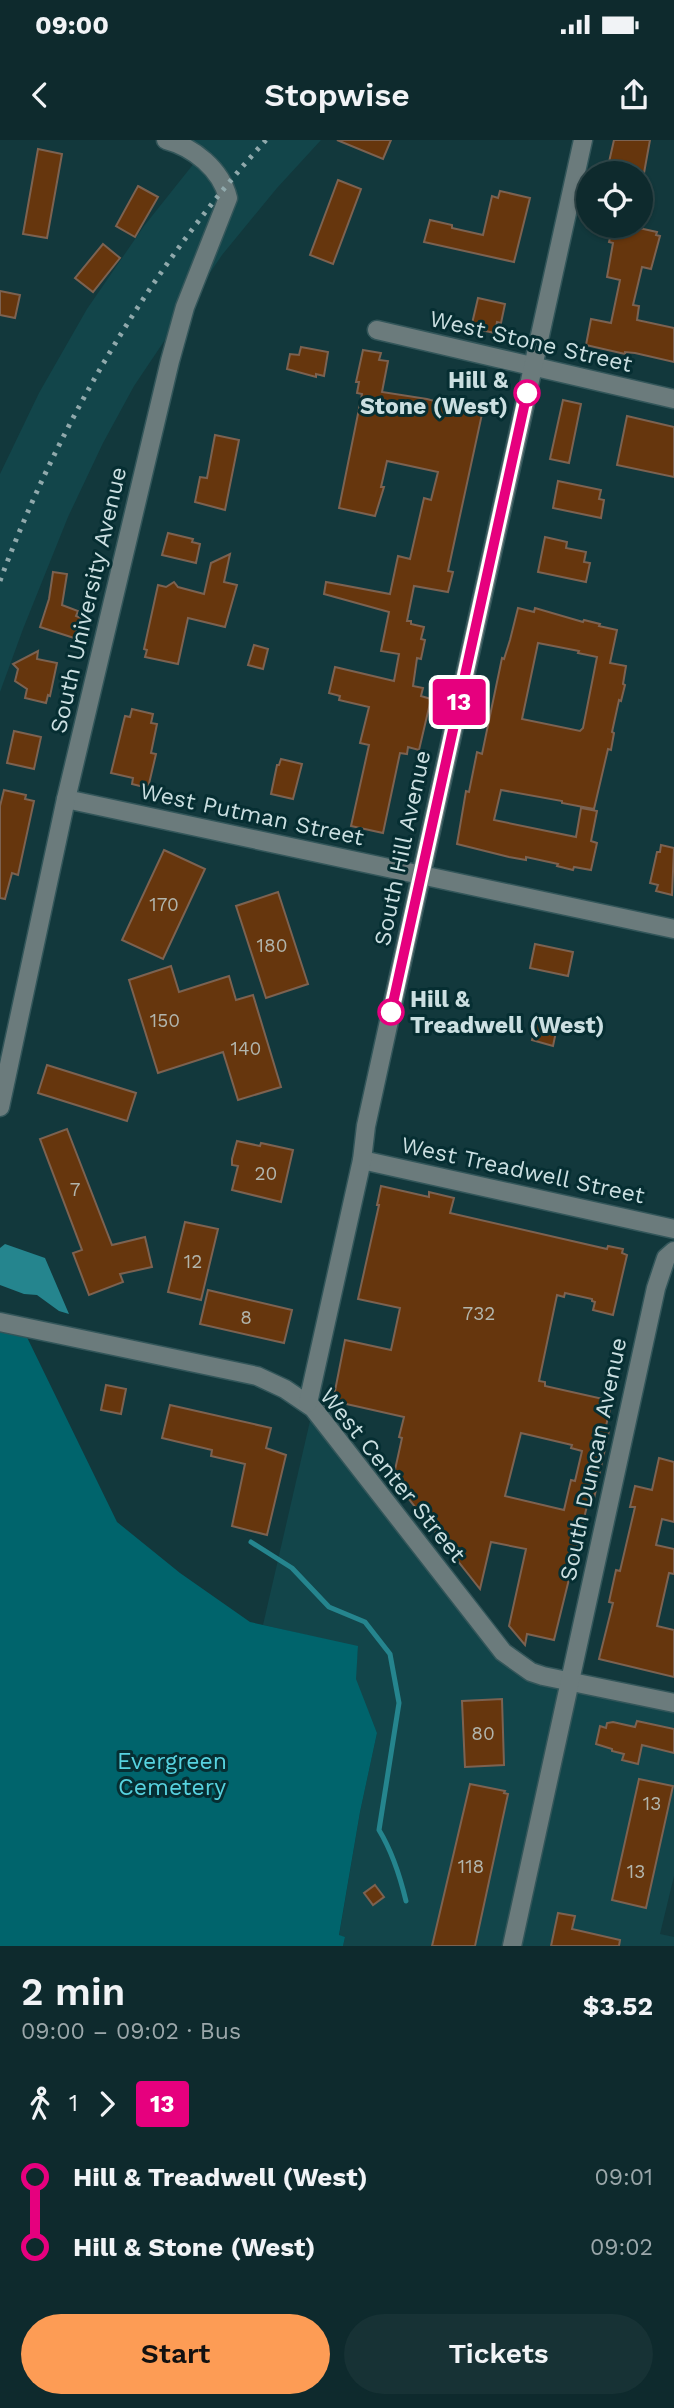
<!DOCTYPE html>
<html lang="en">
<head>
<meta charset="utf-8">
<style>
	:root { --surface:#0e2a2d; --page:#173235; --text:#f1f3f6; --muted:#9ba7aa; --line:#2e4649; --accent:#fd9c55 }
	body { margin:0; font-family:"Work Sans",sans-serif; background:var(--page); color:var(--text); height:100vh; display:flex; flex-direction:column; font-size:26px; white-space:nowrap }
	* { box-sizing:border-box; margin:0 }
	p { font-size:23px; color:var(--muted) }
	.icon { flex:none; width:38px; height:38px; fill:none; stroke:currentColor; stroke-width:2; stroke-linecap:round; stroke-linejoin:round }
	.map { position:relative; height:1806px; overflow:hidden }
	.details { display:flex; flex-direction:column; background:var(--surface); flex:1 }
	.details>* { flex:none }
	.badge { padding:0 14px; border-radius:5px; font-size:24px; line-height:46px }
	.fabs { position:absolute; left:576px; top:21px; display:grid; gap:14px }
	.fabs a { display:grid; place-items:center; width:77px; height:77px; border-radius:50%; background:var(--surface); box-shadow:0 2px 5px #0004,0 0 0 2px var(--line); font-size:35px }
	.map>.badge { position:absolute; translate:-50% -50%; box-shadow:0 0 0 4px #fff }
	.legs { display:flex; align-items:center; gap:10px; height:77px; padding:0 21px; font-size:23px }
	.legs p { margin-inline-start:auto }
	.overview { display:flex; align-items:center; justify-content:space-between; height:119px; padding:0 21px }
	h1 { font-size:38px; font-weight:600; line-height:52px }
	.cta { display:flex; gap:14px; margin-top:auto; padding:14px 21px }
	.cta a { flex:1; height:80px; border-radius:42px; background:var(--accent); color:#111; font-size:28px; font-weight:600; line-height:80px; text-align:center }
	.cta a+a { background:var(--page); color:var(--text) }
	ul { padding:0 21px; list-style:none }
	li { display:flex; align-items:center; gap:24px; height:70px; font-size:26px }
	li i { display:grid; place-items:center; width:10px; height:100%; margin:0 9px; background:currentColor }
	li i::after { content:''; width:18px; height:18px; margin:-9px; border:5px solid; border-radius:50%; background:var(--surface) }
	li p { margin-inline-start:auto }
	li:first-child i { background:linear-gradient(#0000 50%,currentColor 0) }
	li:last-child i { background:linear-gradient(currentColor 50%,#0000 0) }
	.status { display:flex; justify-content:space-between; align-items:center; height:49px; padding:0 35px; background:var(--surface); direction:ltr }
	.status svg { height:19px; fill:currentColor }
	header { display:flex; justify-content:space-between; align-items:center; height:91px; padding:0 21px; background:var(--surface); font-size:32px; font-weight:600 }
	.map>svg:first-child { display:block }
	.built { fill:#12454a }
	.green { fill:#00646c }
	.water { fill:#25858e }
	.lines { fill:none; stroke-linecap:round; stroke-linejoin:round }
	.stream { stroke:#25858e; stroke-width:5 }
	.building { fill:#66360d; stroke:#7c6251; stroke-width:2; fill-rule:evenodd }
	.minor-casing { stroke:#33565a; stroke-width:21 }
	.minor { stroke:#6b7b7c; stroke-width:18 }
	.rail { stroke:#90a9ac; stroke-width:5; stroke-dasharray:3.5 7; stroke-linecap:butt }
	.line-1-casing { stroke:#fff; stroke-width:16 }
	.line-1 { stroke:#e6007e; stroke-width:10 }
	.stop-1-dot { fill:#fff; stroke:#e6007e; stroke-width:3.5 }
	.labels { text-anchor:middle; stroke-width:6; stroke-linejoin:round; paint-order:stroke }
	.number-label { font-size:19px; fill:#b2b5ac }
	.street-label { font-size:23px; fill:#cbdfe1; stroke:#062e32 }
	.stop-label { font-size:23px; font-weight:bold; fill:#cbdfe1; stroke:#062e32; text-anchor:end }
	.park-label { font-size:23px; fill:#57d3e0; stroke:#062e32 }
</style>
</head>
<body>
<div class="status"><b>09:00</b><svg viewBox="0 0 49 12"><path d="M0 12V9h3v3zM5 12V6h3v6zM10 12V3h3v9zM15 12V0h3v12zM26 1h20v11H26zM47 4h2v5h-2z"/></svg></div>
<header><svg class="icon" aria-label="back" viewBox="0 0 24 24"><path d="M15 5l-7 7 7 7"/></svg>Stopwise<svg class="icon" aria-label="share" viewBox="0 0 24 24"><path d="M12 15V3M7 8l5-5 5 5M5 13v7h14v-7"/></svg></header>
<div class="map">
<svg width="674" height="1806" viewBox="0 0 674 1806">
	<rect width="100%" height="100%" fill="#12383c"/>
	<g class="built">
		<polygon points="166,0 321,0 277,48 222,115 134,246 103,303 68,377 23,489 0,552 0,334 39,253 87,169 144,86 199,17"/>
		<polygon points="313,1268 531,1532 674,1563 674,1736 660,1794 674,1797 674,1806 343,1806 345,1797 339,1796 360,1672 377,1593 355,1539 358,1507 263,1485"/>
	</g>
	<polygon class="green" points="0,1182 22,1187 117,1382 180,1433 250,1482 358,1506 356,1539 377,1593 360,1672 339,1795 345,1797 343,1806 0,1806"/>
	<polygon class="water" points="5,1104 45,1118 69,1174 59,1171 37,1155 24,1154 0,1145 0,1108"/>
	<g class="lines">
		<path class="stream" d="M251,1402L292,1428L329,1467L365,1482L390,1514L399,1563L379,1690C393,1713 400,1736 406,1761"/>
	</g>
	<g class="building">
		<polygon points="337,0 391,0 383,19"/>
		<polygon points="614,0 650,0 644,33 615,27 616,24 609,22"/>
		<polygon points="38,9 62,14 47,98 23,94"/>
		<polygon points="338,40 361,49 333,124 310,115"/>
		<polygon points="138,46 158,57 135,97 116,86"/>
		<polygon points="500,51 530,58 514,122 424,102 430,80 452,85 452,88 483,95 492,56 498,58"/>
		<polygon points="613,86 630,86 657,92 656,95 660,96 651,129 642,127 633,165 639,166 637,180 674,188 674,222 635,213 625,212 625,214 586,205 591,179 611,183 620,140 607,137 613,103 609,102"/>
		<polygon points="103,104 120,118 93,152 75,138"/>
		<polygon points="0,151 20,155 15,178 0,175"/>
		<polygon points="478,158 505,164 501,183 497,182 495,193 471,188"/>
		<polygon points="301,207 328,212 324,236 316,234 316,237 287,229 290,214 299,215"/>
		<polygon points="363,210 381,213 379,220 388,221 382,252 427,259 482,274 448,431 453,432 448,452 414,446 407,481 411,481 411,484 424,487 421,499 425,500 421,519 417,518 413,546 423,548 421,556 431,559 419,610 408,607 407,614 400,613 383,693 351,686 369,605 360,603 369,567 339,560 340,556 329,553 335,527 394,541 399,514 381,511 389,472 324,454 326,442 390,454 398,416 410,419 424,358 431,360 438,332 387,321 381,347 384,347 375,376 339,368 362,254 357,253 359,242 356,242"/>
		<polygon points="563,260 581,264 569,323 550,319"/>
		<polygon points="627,276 674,287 674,337 617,325"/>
		<polygon points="215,295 239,300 225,370 195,362 200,337 207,338"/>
		<polygon points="558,341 601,350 599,359 604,360 601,378 553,368"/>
		<polygon points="168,393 193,399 192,402 200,404 196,423 162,415"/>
		<polygon points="545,397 567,402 566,408 586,412 584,422 590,423 586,442 538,432"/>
		<polygon points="230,414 224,442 237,445 225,487 188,478 178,524 145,517 147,510 144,509 158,445 166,447 174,442 178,447 204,454 211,423"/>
		<polygon points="53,432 67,434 62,465 78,471 76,476 81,478 74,498 40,487 49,459"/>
		<path d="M518,468L534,472L535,468L583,482L584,480L600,484L599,486L617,490L610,523L626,526L623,544L625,545L621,561L619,560L612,592L614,593L611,610L608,609L594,669L562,663V661L501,650L494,680L576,697L581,668L597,671L591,701L597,703L591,730L574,727L573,730L557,726L558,724L526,717V720L509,717L457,704L466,651L469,652L477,612L482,614L502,518L504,519L510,500ZM538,503L579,511L578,513L597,517L583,588L580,591L522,579Z"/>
		<polygon points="254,505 268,509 263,529 248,525"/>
		<polygon points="38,511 37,519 57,523 50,556 48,555 46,563 25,558 27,549 15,541 18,529 13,524"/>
		<polygon points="132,569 153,574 151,583 157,584 151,613 156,614 148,648 132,644 133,638 111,633 125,576 130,577"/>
		<polygon points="14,591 41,597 34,629 7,623"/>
		<polygon points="281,619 302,624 293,659 271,654 277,625 279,625"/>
		<polygon points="4,650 26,655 25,659 34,661 18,735 12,733 5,759 0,758 0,666"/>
		<polygon points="661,705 674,708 672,755 656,751 658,745 650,743 657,712 660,712"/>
		<polygon points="164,710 205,729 163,819 122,800"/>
		<polygon points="278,752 308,844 266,858 236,766"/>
		<polygon points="535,804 573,812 568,836 530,828"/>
		<polygon points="171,826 179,852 229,836 236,860 253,855 281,947 238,960 223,912 158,933 129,840"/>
		<polygon points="537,882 557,887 553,906 532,900"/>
		<polygon points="47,925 136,953 127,981 38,953"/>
		<polygon points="67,989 112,1105 145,1097 152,1127 120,1134 123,1142 89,1155 73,1113 82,1110 40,999"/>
		<polygon points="237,1001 260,1006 261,1003 293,1010 281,1062 232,1050 238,1026 232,1025 232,1019"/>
		<path d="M381,1046L429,1057V1052L454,1058L450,1073L607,1109L608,1106L623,1109L622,1113L627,1115L613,1175L593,1170L595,1162L592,1161V1159L565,1153L564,1157L557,1155L539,1241L545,1242V1246L612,1261L605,1290L609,1291L593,1363L588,1362L554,1500L527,1494L525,1505L509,1486L526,1409L491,1402L480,1449L393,1339L402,1298L399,1297L404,1277L333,1261L345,1200L391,1210L400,1168L358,1159L379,1065H377ZM521,1293L572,1305L571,1308L582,1311L575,1341L571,1340L564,1370L505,1356Z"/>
		<polygon points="185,1082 218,1089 201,1160 168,1152"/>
		<polygon points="208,1150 292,1170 284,1203 200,1184"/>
		<polygon points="106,1245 126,1249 121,1274 101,1270"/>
		<polygon points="170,1265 271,1288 266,1308 286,1315 267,1395 232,1386 245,1324 211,1316 212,1310 162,1298"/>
		<polygon points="659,1318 674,1322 674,1382 662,1379 656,1405 674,1409 674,1434 669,1433 657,1486 674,1490 674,1537 599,1519 613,1463 609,1462 616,1430 620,1431 635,1367 630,1367 635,1346 652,1350"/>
		<polygon points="502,1559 504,1625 465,1627 462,1561"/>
		<polygon points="637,1581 674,1589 674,1613 642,1605 638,1624 622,1620 624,1614 612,1611 612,1609 596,1604 600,1586 606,1588 607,1583 613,1582 635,1587"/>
		<polygon points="639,1639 673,1646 646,1768 612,1760"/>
		<polygon points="470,1644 505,1651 504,1653 508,1654 475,1806 432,1806"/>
		<polygon points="375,1745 384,1757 373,1765 364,1753"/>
		<polygon points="558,1773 575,1776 572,1789 620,1800 619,1806 551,1806"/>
	</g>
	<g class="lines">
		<g class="minor-casing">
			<g id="minor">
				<polyline points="377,190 674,259"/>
				<polyline points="66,659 674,789"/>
				<path d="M0,967L66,659L170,221L185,167L228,58C221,29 193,7 166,0"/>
				<polyline points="362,1020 674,1089"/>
				<polyline points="0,1182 257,1236 285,1249 313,1268 503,1512 531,1532 543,1536 674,1563"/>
				<polyline points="308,1263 362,1020 366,986 391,872 583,0"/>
				<polyline points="512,1806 656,1148 666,1118 674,1111"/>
			</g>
		</g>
		<use href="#minor" class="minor"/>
		<path class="rail" d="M0,441C58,284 153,124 266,0"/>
	</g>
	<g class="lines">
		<g class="line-1-casing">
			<polyline id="line-1" points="391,872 527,253"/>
		</g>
		<use href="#line-1" class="line-1"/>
	</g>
	<g class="stop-1-dot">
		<circle cx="527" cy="253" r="12"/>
		<circle cx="391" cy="872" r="12"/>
	</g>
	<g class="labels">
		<g class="number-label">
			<text x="164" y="771">170</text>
			<text x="272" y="812">180</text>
			<text x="165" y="887">150</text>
			<text x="246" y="915">140</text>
			<text x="266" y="1040">20</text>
			<text x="75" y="1056">7</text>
			<text x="193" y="1128">12</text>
			<text x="479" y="1180">732</text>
			<text x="246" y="1184">8</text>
			<text x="483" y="1600">80</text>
			<text x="652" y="1670">13</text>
			<text x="471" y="1733">118</text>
			<text x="636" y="1738">13</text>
		</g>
		<g class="street-label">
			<text transform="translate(531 201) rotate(13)" y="8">West Stone Street</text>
			<text transform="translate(88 460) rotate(-77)" y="8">South University Avenue</text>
			<text transform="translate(252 674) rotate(12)" y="8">West Putman Street</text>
			<text transform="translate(402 708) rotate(-78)" y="8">South Hill Avenue</text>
			<text transform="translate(523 1030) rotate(12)" y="8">West Treadwell Street</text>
			<text transform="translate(593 1319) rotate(-78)" y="8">South Duncan Avenue</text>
			<text transform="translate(393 1335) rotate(51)" y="8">West Center Street</text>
		</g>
		<g class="stop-label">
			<text x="508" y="248">Hill &amp;<tspan x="508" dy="26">Stone (West)</tspan></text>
			<text x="410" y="867" text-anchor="start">Hill &amp;<tspan x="410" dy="26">Treadwell (West)</tspan></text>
		</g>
		<g class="park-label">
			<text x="172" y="1629">Evergreen<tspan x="172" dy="26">Cemetery</tspan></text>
		</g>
	</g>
</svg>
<div class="fabs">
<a><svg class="icon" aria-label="locate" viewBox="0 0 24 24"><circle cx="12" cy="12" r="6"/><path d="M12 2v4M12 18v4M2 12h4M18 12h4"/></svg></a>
</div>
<b class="badge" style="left:459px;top:562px;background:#e6007e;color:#fff">13</b>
</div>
<section class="details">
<div class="overview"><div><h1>2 min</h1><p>09:00 – 09:02 · Bus</p></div><b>$3.52</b></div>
<div class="legs"><svg class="icon" aria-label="walk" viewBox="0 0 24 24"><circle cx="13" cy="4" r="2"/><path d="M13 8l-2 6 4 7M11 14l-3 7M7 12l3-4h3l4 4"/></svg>1<svg class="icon" aria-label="forward" viewBox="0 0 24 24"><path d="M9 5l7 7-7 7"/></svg><b class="badge" style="background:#e6007e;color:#fff">13</b></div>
<ul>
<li><i style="color:#e6007e"></i><b>Hill &amp; Treadwell (West)</b><p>09:01</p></li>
<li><i style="color:#e6007e"></i><b>Hill &amp; Stone (West)</b><p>09:02</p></li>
</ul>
<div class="cta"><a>Start</a><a>Tickets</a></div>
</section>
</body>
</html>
